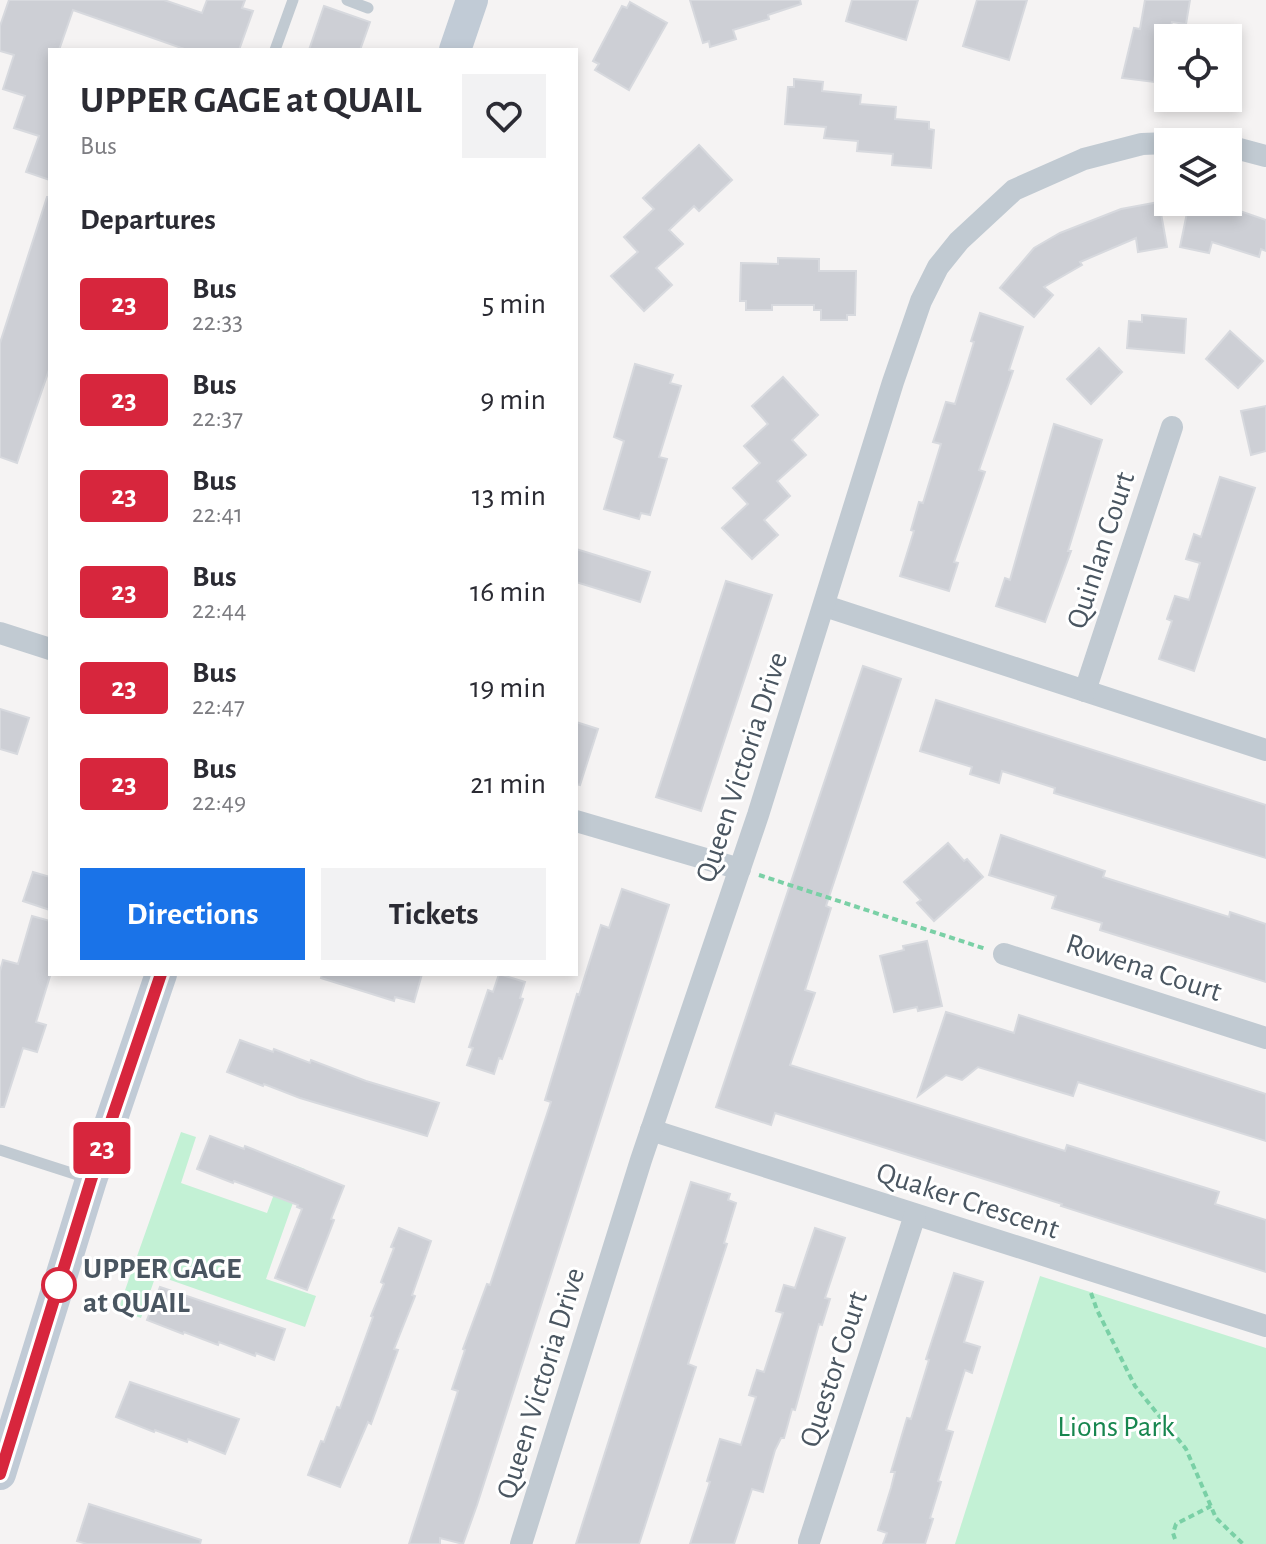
<!DOCTYPE html>
<html lang="en">
<head>
<meta charset="utf-8">
<style>
	:root { --surface:#fff; --page:#f2f2f3; --text:#2b2b33; --muted:#7c7c81; --accent:#1a73e8 }
	body { margin:0; font-family:"Alegreya Sans",sans-serif; background:var(--page); color:var(--text); height:100vh; display:flex; flex-direction:column; font-size:30px; white-space:nowrap }
	* { box-sizing:border-box; margin:0 }
	p { font-size:26px; color:var(--muted) }
	.icon { flex:none; width:44px; height:44px; fill:none; stroke:currentColor; stroke-width:2; stroke-linecap:round; stroke-linejoin:round }
	.map { position:relative; flex:1; overflow:hidden }
	.side { position:absolute; left:48px; top:48px; width:530px; height:928px; display:flex; flex-direction:column; background:var(--surface); border-radius:0px; box-shadow:0 4px 12px #0003 }
	.side>* { flex:none }
	.badge { padding:0 16px; border-radius:6px; font-size:28px; line-height:52px }
	.buttons { position:absolute; left:1154px; top:24px; display:grid; gap:16px }
	.buttons a { display:grid; place-items:center; width:88px; height:88px; border-radius:0px; background:var(--surface); box-shadow:0 4px 12px #0003; font-size:40px }
	.map>.badge { position:absolute; translate:-50% -50%; box-shadow:0 0 0 4px #fff }
	h2 { padding:0 32px; font-size:30px; line-height:72px }
	.round { display:grid; place-items:center; flex:none; width:84px; height:84px; border-radius:0px; background:var(--page) }
	.headline { display:flex; align-items:center; justify-content:space-between; height:136px; padding:0 32px }
	h1 { font-size:38px; font-weight:700; line-height:60px }
	.button { display:flex; gap:16px; margin-top:auto; padding:16px 32px }
	.button a { flex:1; height:92px; border-radius:0px; background:var(--accent); color:#fff; font-size:32px; font-weight:700; line-height:92px; text-align:center }
	.button a+a { background:var(--page); color:var(--text) }
	ul { padding:0; list-style:none }
	li { display:flex; align-items:center; gap:24px; height:96px; padding:0 32px }
	li div { flex:1 }
	li b { display:block; font-size:30px }
	li em { font-style:normal }
	li .badge { min-width:88px; font-weight:700; text-align:center }
	.map>svg:first-child { display:block }
	.green { fill:#c3f1d5 }
	.building { fill:#cdcfd5; stroke:#d7d9de; stroke-width:2 }
	.lines { fill:none; stroke-linecap:round; stroke-linejoin:round }
	.path { stroke:#7ad0a6; stroke-width:4; stroke-dasharray:6 4; stroke-linecap:butt }
	.service { stroke:#c1cad2; stroke-width:11 }
	.minor { stroke:#c1cad2; stroke-width:22 }
	.secondary { stroke:#c1cbd6; stroke-width:32 }
	.line-casing { stroke:#fff; stroke-width:18 }
	.line { stroke:#d7263d; stroke-width:12 }
	.stop-dot { fill:#fff; stroke:#d7263d; stroke-width:4 }
	.labels { text-anchor:middle; stroke-width:6; stroke-linejoin:round; paint-order:stroke }
	.street-label { font-size:30px; fill:#4a5661; stroke:#fff }
	.stop-label { font-size:30px; font-weight:bold; fill:#4a5661; stroke:#fff; text-anchor:start }
	.park-label { font-size:30px; fill:#17864f; stroke:#fff }
</style>
</head>
<body>
<div class="map">
<svg width="1266" height="1544" viewBox="0 0 1266 1544">
	<rect width="100%" height="100%" fill="#f5f3f3"/>
	<g class="green">
		<polygon points="181,1132 196,1137 181,1183 267,1213 286,1162 305,1169 266,1279 316,1296 305,1327 156,1275 141,1318 118,1310"/>
		<polygon points="1040,1276 1266,1348 1266,1544 955,1544"/>
	</g>
	<g class="building">
		<polygon points="9,0 164,0 202,13 207,0 245,0 242,8 253,11 239,50 187,50 73,10 59,50 50,50 50,180 26,172 39,136 14,128 25,96 3,89 14,55 0,51 0,26"/>
		<polygon points="690,0 800,0 801,4 768,15 769,19 733,30 736,39 710,47 709,41 703,43"/>
		<polygon points="852,0 918,0 906,40 846,21"/>
		<polygon points="977,0 1027,0 1009,60 963,46"/>
		<polygon points="1145,0 1190,0 1186,24 1172,22 1168,38 1168,69 1156,68 1154,82 1122,78 1134,28 1140,29"/>
		<polygon points="630,2 667,23 629,90 595,70 599,64 593,61 622,6 627,8"/>
		<polygon points="324,6 370,22 360,50 309,50"/>
		<polygon points="794,79 823,82 822,91 861,95 860,104 896,107 895,119 929,122 929,129 934,130 931,168 892,165 893,154 857,151 858,141 824,138 826,127 785,124 788,87 794,87"/>
		<polygon points="699,145 732,180 699,211 694,206 669,230 683,244 656,268 672,285 644,311 611,276 638,252 624,237 654,209 643,198"/>
		<polygon points="47,197 50,197 50,367 17,463 0,457 0,343"/>
		<polygon points="1159,202 1167,247 1138,252 1136,238 1080,262 1082,265 1044,287 1053,295 1034,317 1000,288 1034,248 1060,233 1121,209"/>
		<polygon points="1189,203 1239,214 1240,211 1266,220 1266,251 1261,249 1259,257 1212,242 1209,253 1180,247"/>
		<polygon points="778,258 819,259 819,271 856,271 855,315 847,315 847,320 821,320 821,310 814,310 814,305 772,305 772,310 746,310 746,301 740,301 741,263 778,264"/>
		<polygon points="980,313 1023,327 1009,370 1013,371 979,470 985,472 954,562 958,563 949,591 900,576 914,531 911,530 919,502 923,503 941,444 933,442 938,427 946,402 955,404 974,342 971,341"/>
		<polygon points="1142,315 1186,319 1184,353 1127,348 1129,321 1142,322"/>
		<polygon points="1230,331 1263,361 1238,388 1206,359"/>
		<polygon points="1099,348 1122,372 1091,404 1067,379"/>
		<polygon points="635,364 673,375 670,383 681,386 659,457 667,459 650,515 641,513 639,519 604,509 624,441 614,437"/>
		<polygon points="783,377 818,415 792,440 806,455 777,481 790,496 764,520 778,535 752,559 722,528 748,504 733,488 760,463 744,446 768,424 752,406"/>
		<polygon points="1266,406 1266,451 1251,455 1241,411"/>
		<polygon points="1054,424 1102,440 1068,551 1071,551 1045,622 996,606 1005,578 1010,580"/>
		<polygon points="1220,477 1255,488 1194,671 1159,659 1172,621 1167,619 1175,596 1189,600 1200,563 1186,559 1194,534 1201,537"/>
		<polygon points="576,549 650,572 640,602 576,582"/>
		<polygon points="726,581 772,595 701,811 656,797"/>
		<polygon points="863,666 901,679 826,906 831,908 805,990 815,993 790,1065 1065,1151 1067,1145 1219,1192 1215,1204 1266,1220 1266,1272 1061,1206 1062,1204 997,1183 775,1113 771,1125 716,1107"/>
		<polygon points="936,700 1266,805 1266,858 1054,793 1055,788 1002,771 999,783 970,774 972,767 920,751"/>
		<polygon points="0,709 29,718 17,754 0,749"/>
		<polygon points="576,722 598,729 580,785 576,784"/>
		<polygon points="1001,835 1105,871 1103,877 1229,917 1230,912 1266,924 1266,982 1100,930 1102,923 1052,908 1056,896 989,875"/>
		<polygon points="948,843 964,861 967,859 983,877 934,921 917,903 921,900 904,882"/>
		<polygon points="33,872 50,877 50,910 23,901"/>
		<polygon points="622,889 669,905 477,1505 463,1544 440,1538 440,1544 409,1544 458,1391 452,1389 465,1350 463,1349 487,1284 490,1285 551,1102 545,1100 577,994 579,995 601,925 609,928"/>
		<polygon points="32,916 50,921 50,976 36,1022 46,1025 37,1052 23,1048 4,1107 0,1107 0,971 3,960 18,964"/>
		<polygon points="927,941 942,1006 918,1011 917,1007 894,1012 880,956 904,950 903,946"/>
		<polygon points="322,974 422,974 414,1002 395,997 394,1001 321,978"/>
		<polygon points="499,974 525,982 520,998 523,999 502,1059 499,1058 494,1074 467,1065 473,1048 469,1047 488,990 493,992"/>
		<polygon points="946,1012 1014,1033 1019,1015 1266,1094 1266,1141 1078,1082 1073,1096 978,1067 962,1080 946,1075 918,1096"/>
		<polygon points="240,1040 273,1052 274,1049 310,1063 311,1060 366,1081 439,1103 427,1136 300,1098 264,1084 263,1086 227,1072"/>
		<polygon points="210,1136 244,1149 245,1146 344,1186 331,1219 334,1220 307,1290 275,1278 302,1209 297,1207 298,1205 234,1181 233,1183 197,1169"/>
		<polygon points="691,1182 730,1194 728,1200 736,1203 724,1243 727,1244 688,1364 696,1367 639,1544 576,1544"/>
		<polygon points="399,1228 431,1241 412,1295 415,1296 394,1349 398,1350 371,1424 368,1422 340,1487 308,1475 321,1441 324,1442 337,1407 340,1408 373,1317 371,1316 384,1284 381,1282 394,1248 391,1247"/>
		<polygon points="815,1228 845,1238 825,1298 830,1299 822,1325 819,1324 795,1410 792,1409 784,1438 781,1438 775,1450 763,1492 752,1489 734,1544 690,1544 710,1482 707,1481 720,1439 741,1445 756,1397 749,1395 757,1370 764,1372 783,1313 776,1311 784,1285 795,1288"/>
		<polygon points="954,1273 983,1282 964,1342 980,1347 977,1356 972,1373 965,1370 946,1430 953,1432 938,1481 941,1482 930,1518 933,1519 925,1544 883,1544 887,1533 878,1530 891,1488 895,1472 891,1472 907,1418 911,1419 929,1360 926,1359"/>
		<polygon points="160,1287 285,1329 274,1360 256,1353 255,1356 219,1342 218,1345 184,1332 183,1334 147,1320"/>
		<polygon points="130,1382 239,1419 225,1454 188,1439 187,1442 155,1430 154,1432 116,1417"/>
		<polygon points="89,1504 201,1540 200,1544 87,1544 77,1541"/>
	</g>
	<g class="lines">
		<g class="path">
			<polyline points="759,875 986,949"/>
			<polyline points="1091,1293 1097,1310 1135,1386 1186,1449 1216,1518 1243,1544"/>
			<polyline points="1175,1539 1173,1533 1176,1524 1211,1506"/>
		</g>
		<g class="service">
			<polyline points="347,0 368,8"/>
			<polyline points="275,50 293,0"/>
			<polyline points="0,1150 87,1178"/>
		</g>
		<g class="minor">
			<polyline points="1228,146 1266,156"/>
			<polyline points="825,606 1266,750"/>
			<polyline points="0,633 50,649"/>
			<polyline points="1085,691 1172,427"/>
			<polyline points="576,821 740,869"/>
			<polyline points="1004,954 1266,1038"/>
			<polyline points="651,1130 1266,1326"/>
			<polyline points="809,1542 915,1215"/>
			<polyline points="521,1544 641,1160 758,815 893,382 921,301 938,267 959,241 1014,190 1084,159 1142,144 1168,143"/>
		</g>
		<g class="secondary">
			<polyline points="455,50 472,0"/>
			<polyline points="0,1474 91,1180 161,974"/>
		</g>
	</g>
	<g class="lines">
		<g class="line-casing">
			<polyline id="line" points="0,1474 91,1180 161,974"/>
		</g>
		<use href="#line" class="line"/>
	</g>
	<circle class="stop-dot" cx="59" cy="1285" r="16"/>
	<g class="labels">
		<g class="street-label">
			<text transform="translate(1100 550) rotate(-72)" y="10">Quinlan Court</text>
			<text transform="translate(741 767) rotate(-72)" y="10">Queen Victoria Drive</text>
			<text transform="translate(1144 967) rotate(18)" y="10">Rowena Court</text>
			<text transform="translate(968 1200) rotate(18)" y="10">Quaker Crescent</text>
			<text transform="translate(833 1369) rotate(-72)" y="10">Questor Court</text>
			<text transform="translate(540 1383) rotate(-73)" y="10">Queen Victoria Drive</text>
		</g>
		<g class="stop-label">
			<text x="83" y="1278">UPPER GAGE<tspan x="83" dy="34">at QUAIL</tspan></text>
		</g>
		<g class="park-label">
			<text x="1116" y="1436">Lions Park</text>
		</g>
	</g>
</svg>
<div class="buttons">
<a><svg class="icon" aria-label="locate" viewBox="0 0 24 24"><circle cx="12" cy="12" r="6"/><path d="M12 2v4M12 18v4M2 12h4M18 12h4"/></svg></a>
<a><svg class="icon" aria-label="layers" viewBox="0 0 24 24"><path d="M12 4l9 5-9 5-9-5zM3 14l9 5 9-5"/></svg></a>
</div>
<b class="badge" style="left:102px;top:1148px;background:#d7263d;color:#fff">23</b>
<section class="side">
<div class="headline"><div><h1>UPPER GAGE at QUAIL</h1><p>Bus</p></div><a class="round"><svg class="icon" aria-label="heart" viewBox="0 0 24 24"><path d="M12 20l-8-8c-3-5 5-10 8-4 3-6 11-1 8 4z"/></svg></a></div>
<h2>Departures</h2>
<ul>
<li><span class="badge" style="background:#d7263d;color:#fff">23</span><div><b>Bus</b><p>22:33</p></div><em>5 min</em></li>
<li><span class="badge" style="background:#d7263d;color:#fff">23</span><div><b>Bus</b><p>22:37</p></div><em>9 min</em></li>
<li><span class="badge" style="background:#d7263d;color:#fff">23</span><div><b>Bus</b><p>22:41</p></div><em>13 min</em></li>
<li><span class="badge" style="background:#d7263d;color:#fff">23</span><div><b>Bus</b><p>22:44</p></div><em>16 min</em></li>
<li><span class="badge" style="background:#d7263d;color:#fff">23</span><div><b>Bus</b><p>22:47</p></div><em>19 min</em></li>
<li><span class="badge" style="background:#d7263d;color:#fff">23</span><div><b>Bus</b><p>22:49</p></div><em>21 min</em></li>
</ul>
<div class="button"><a>Directions</a><a>Tickets</a></div>
</section>
</div>
</body>
</html>
